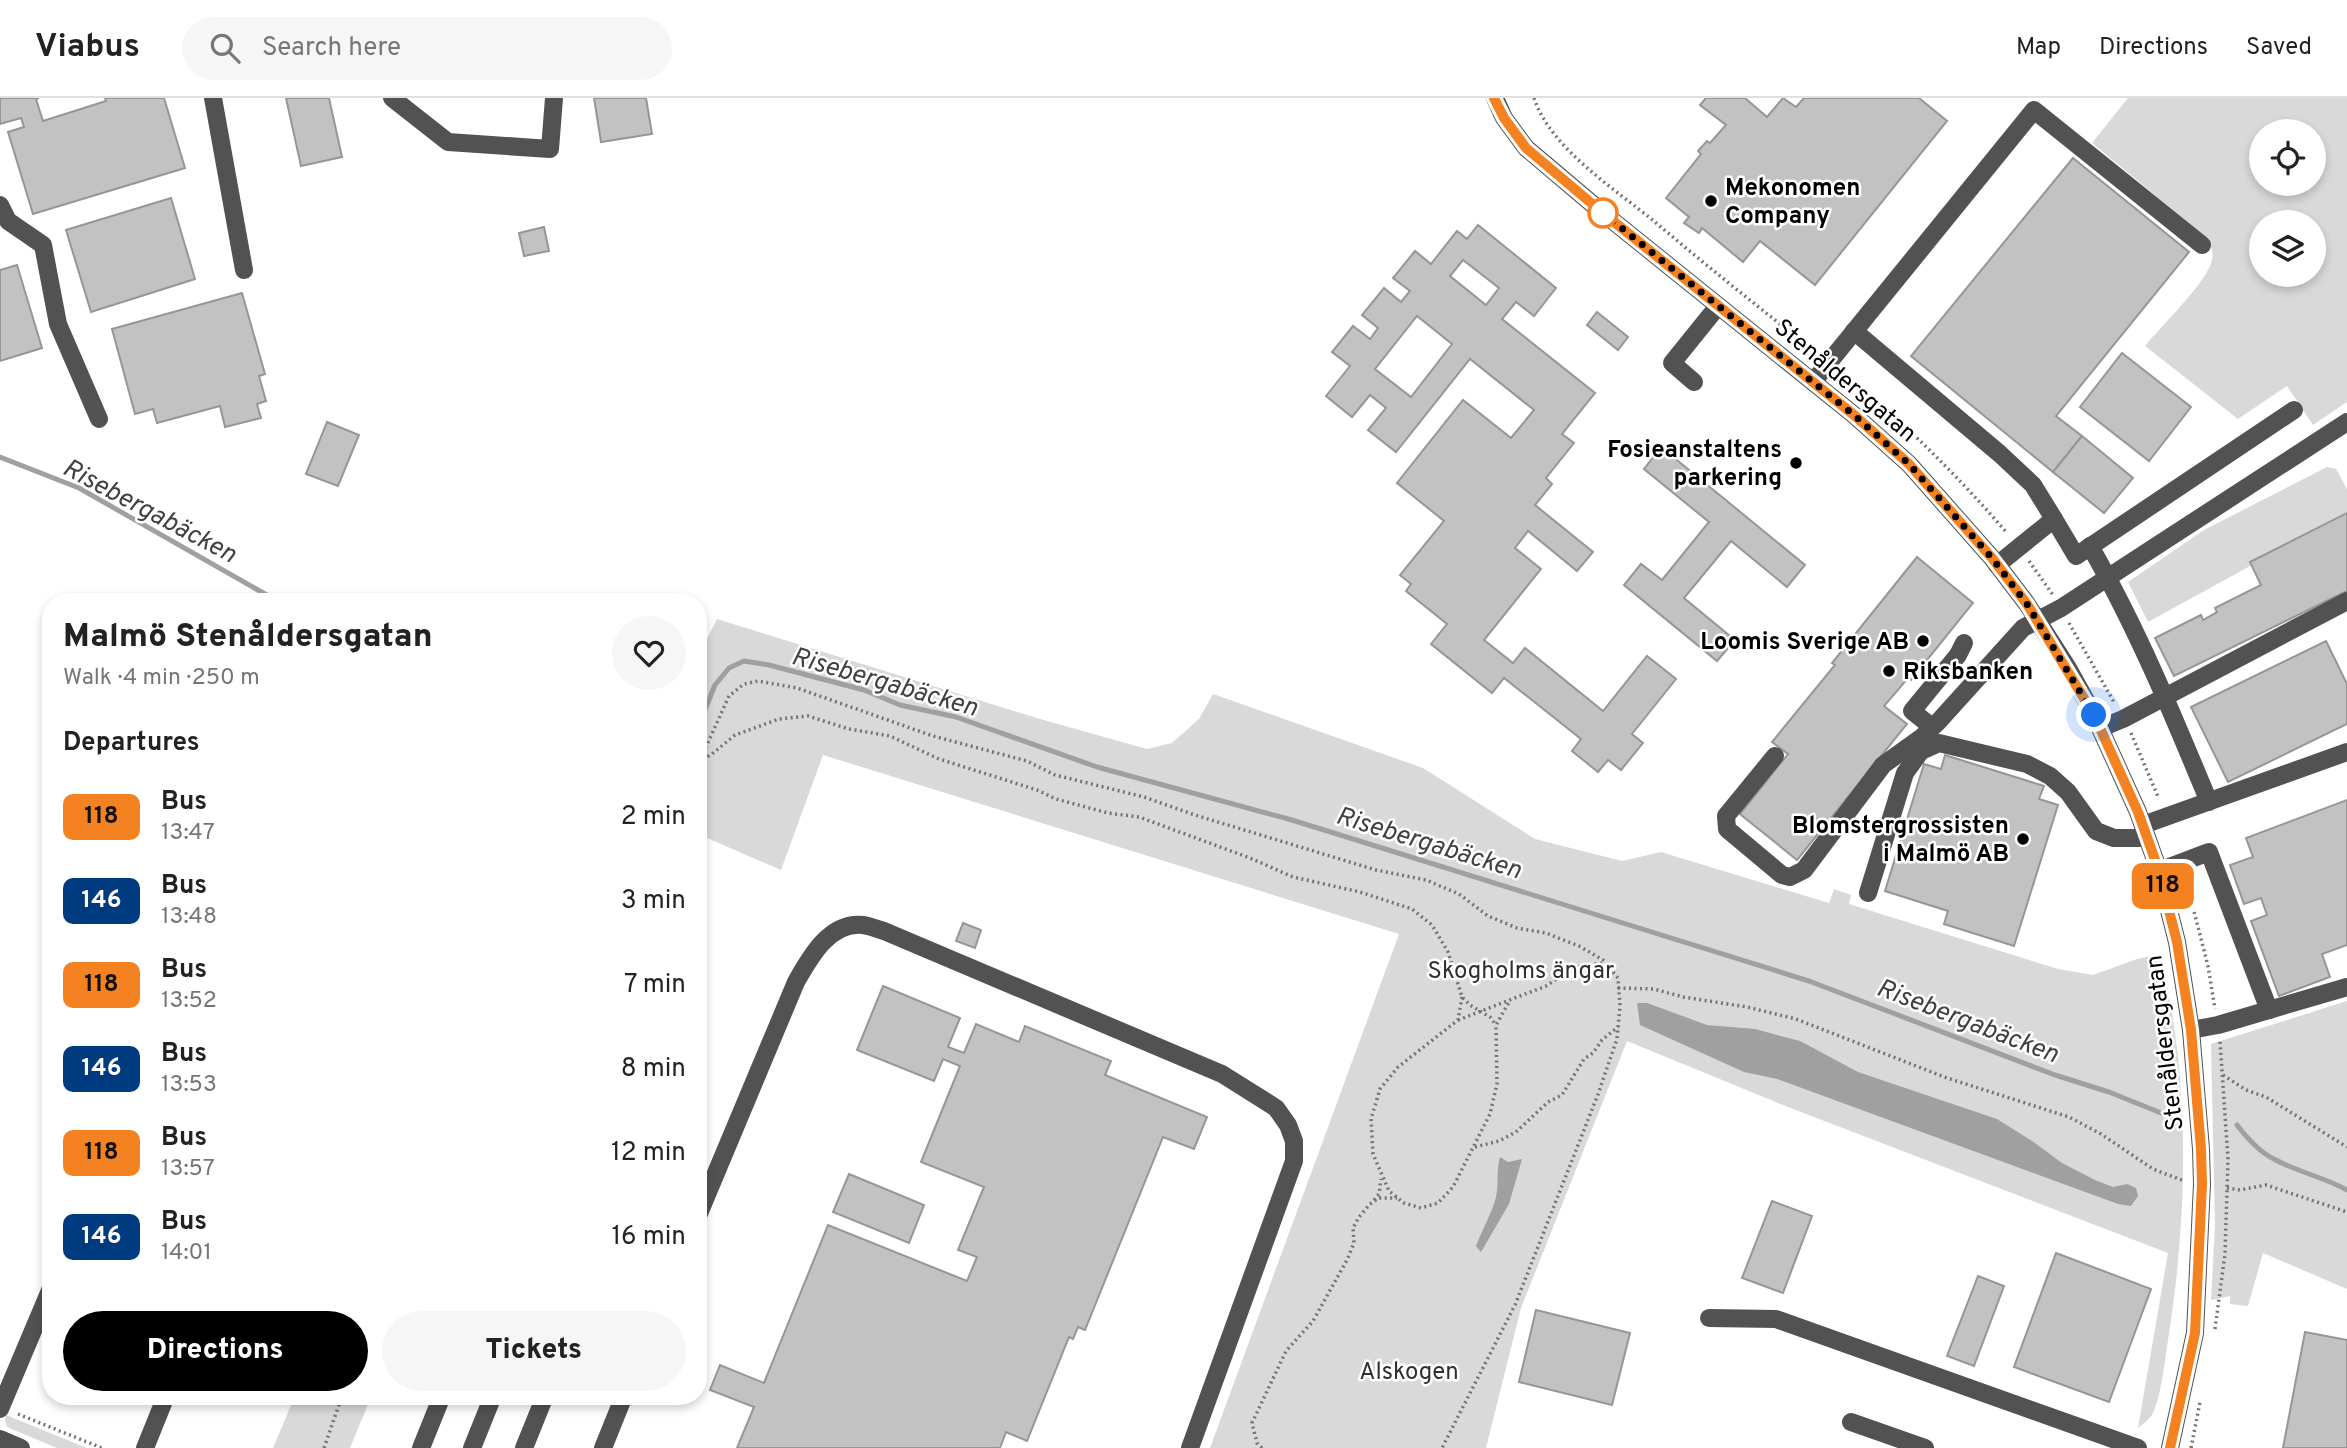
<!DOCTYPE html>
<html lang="en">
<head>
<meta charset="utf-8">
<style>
	:root { --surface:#fff; --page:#f6f6f6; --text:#222; --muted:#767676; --line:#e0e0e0; --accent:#000 }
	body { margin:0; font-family:Overpass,sans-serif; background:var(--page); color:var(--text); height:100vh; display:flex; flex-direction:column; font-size:26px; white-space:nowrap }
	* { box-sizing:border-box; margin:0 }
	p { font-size:23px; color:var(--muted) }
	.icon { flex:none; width:38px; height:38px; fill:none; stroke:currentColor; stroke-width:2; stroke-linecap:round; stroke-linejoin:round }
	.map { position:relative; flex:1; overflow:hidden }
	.side { position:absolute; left:42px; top:495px; width:665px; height:812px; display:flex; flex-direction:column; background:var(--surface); border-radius:28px; box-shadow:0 4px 10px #0003 }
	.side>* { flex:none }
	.badge { padding:0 14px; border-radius:10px; font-size:24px; line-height:46px }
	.fabs { position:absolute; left:2249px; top:21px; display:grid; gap:14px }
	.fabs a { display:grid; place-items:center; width:77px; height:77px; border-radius:50%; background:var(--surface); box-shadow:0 4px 10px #0003; font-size:35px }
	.you { position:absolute; width:35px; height:35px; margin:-18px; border:5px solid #fff; border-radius:50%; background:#1a73e8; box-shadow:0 0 0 10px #1a73e833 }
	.map>.badge { position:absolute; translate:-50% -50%; box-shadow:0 0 0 4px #fff }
	h2 { padding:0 21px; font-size:26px; line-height:63px }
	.round { display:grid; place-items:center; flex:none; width:74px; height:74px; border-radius:37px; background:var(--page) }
	.headline { display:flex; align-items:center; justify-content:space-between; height:119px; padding:0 21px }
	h1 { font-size:33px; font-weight:800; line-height:52px }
	.primary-button { display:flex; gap:14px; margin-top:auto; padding:14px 21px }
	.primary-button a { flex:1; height:80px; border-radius:42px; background:var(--accent); color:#fff; font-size:28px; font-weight:800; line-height:80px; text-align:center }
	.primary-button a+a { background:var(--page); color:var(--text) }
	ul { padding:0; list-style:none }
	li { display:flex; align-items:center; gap:21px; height:84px; padding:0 21px }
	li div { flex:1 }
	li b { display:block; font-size:26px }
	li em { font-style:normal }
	li .badge { min-width:77px; font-weight:700; text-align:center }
	header { display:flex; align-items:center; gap:42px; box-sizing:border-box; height:98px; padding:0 35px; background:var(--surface); border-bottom:2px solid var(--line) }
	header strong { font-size:33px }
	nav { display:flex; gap:38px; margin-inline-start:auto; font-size:24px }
	.search { width:490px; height:63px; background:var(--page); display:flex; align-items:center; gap:18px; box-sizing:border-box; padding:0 24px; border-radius:38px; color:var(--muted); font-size:26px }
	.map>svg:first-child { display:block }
	.green { fill:#d9d9d9; fill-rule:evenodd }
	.water { fill:#a0a0a0 }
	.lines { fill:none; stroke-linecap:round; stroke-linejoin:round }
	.stream { stroke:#a0a0a0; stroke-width:5 }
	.building { fill:#c2c2c2; stroke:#969696; stroke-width:2; fill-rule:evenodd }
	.path { stroke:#747474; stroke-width:3.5; stroke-dasharray:2 3.5; stroke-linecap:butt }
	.minor { stroke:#525252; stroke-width:18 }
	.line-casing { stroke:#fff; stroke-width:16 }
	.line { stroke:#f58220; stroke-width:10 }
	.walk { stroke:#000; stroke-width:7; stroke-dasharray:0 12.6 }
	.poi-dot { fill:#000; stroke:#fff; stroke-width:2.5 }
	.stop-dot { fill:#fff; stroke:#f58220; stroke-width:3.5 }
	.labels { text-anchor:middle; stroke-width:5; stroke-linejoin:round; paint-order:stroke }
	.poi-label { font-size:24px; font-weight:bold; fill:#000; stroke:#fff; text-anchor:end }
	.street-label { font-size:24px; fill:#000; stroke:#fff }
	.park-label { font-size:24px; fill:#303030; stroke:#fff }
	.water-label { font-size:26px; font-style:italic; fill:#414141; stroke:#fff }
</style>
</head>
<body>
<header>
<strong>Viabus</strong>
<div class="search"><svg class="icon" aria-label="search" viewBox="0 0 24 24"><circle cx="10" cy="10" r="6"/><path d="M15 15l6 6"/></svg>Search here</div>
<nav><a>Map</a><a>Directions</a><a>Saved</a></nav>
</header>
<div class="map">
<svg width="2347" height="1350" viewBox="0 0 2347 1350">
	<rect width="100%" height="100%" fill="#fff"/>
	<g class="green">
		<path d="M2128,0H2347V304L2313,327L2287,288L2238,321L2145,248C2162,227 2198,193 2209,170C2215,159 2213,149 2206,139L2092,45ZM2261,33H2314V86H2261ZM2261,124H2314V177H2261Z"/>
		<polygon points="2327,369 2336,371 2347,391 2347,415 2148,524 2128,484 2204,432"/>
		<path d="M717,521L1040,621L1147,651L1172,645L1199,621L1213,596L1423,670L1535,741L1622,763L1661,754L1829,805L1834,791L1851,797L1849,806L2058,871L2093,877L2137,861L2160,856C2191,982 2188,1115 2168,1242C2165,1262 2161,1298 2153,1315C2150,1321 2143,1326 2138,1330L2168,1155L1788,1009L1627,943L1521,1210L1486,1350H1210L1399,836L823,657L781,772L698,736V559Z"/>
		<polygon points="2347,903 2347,1191 2263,1155 2248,1208 2230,1206 2230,1198 2211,1202 2215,1128 2211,946"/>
		<polygon points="295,1298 371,1298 371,1299 350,1350 273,1350"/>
		<polygon points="6,1317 87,1350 57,1350 7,1329 5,1322"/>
	</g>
	<g class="water">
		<polygon points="1637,905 1647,905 1707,927 1755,931 1800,943 1858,974 1997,1021 2035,1045 2062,1065 2095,1082 2113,1089 2127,1086 2136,1090 2138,1098 2131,1108 2118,1106 1777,981 1744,974 1640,927"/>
		<path d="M1500,1059L1508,1064L1522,1061L1509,1106L1481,1154L1476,1148C1482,1132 1492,1115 1496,1099C1499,1085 1496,1073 1500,1059Z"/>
	</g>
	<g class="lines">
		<g class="stream">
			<polyline points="0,359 79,390 279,504"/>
			<polyline points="698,629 715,587 729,570 744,563 769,567 864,592 900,607 956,619 1097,669 1292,722 1809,883 2055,977 2109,994 2171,1019"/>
			<path d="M2237,1027C2247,1040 2259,1054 2274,1061C2297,1074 2324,1079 2347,1092"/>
		</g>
	</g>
	<g class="building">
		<polygon points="0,0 39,0 36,1 43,23 106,3 105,0 164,0 185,70 33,116 8,34 24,29 21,20 0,26"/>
		<polygon points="286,0 329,0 342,59 301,68"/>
		<polygon points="594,0 646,0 652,36 601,44"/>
		<polygon points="1706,0 1745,0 1767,19 1783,0 1796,9 1804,0 1919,0 1947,23 1815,187 1760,143 1743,164 1702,130 1699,135 1684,125 1689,119 1666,100 1701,56 1698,53 1707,43 1710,45 1726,27 1700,7"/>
		<polygon points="2073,60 2189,154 2056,318 2082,338 2053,374 1911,258"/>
		<polygon points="171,100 195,181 91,214 66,132"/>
		<path d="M1478,127L1556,190L1534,218L1516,204L1502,221L1595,295L1562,336L1574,345L1546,380L1552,386L1535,407L1593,454L1577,473L1528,433L1515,450L1541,471L1484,542L1513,565L1525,550L1603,613L1647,558L1676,581L1632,636L1643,645L1621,672L1608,662L1598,674L1572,653L1581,641L1504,580L1492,595L1431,546L1447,526L1406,493L1411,486L1400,477L1444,423L1397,385L1463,302L1511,340L1534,312L1470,261L1396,354L1368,332L1386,310L1370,297L1352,319L1326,298L1350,268L1332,254L1353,228L1370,241L1378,230L1362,217L1384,190L1401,204L1410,193L1393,180L1415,153L1431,166L1457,133L1467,141ZM1463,162L1499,190L1486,207L1450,178ZM1417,218L1452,246L1411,299L1375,271Z"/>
		<polygon points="544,129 549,153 524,158 519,135"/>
		<polygon points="17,167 42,250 0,263 0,172"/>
		<polygon points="242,195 265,276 259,278 266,303 257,306 261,320 225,329 220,308 157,325 153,311 135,316 112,231"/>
		<polygon points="1597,214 1628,239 1618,252 1587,227"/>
		<polygon points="2122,255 2191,309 2149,363 2080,309"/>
		<polygon points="327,324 359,337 338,388 306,376"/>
		<polygon points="2082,338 2133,380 2104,415 2053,374"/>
		<polygon points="1661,349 1805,467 1787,489 1731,443 1684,500 1735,542 1717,563 1624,487 1641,466 1662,482 1709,424 1644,371"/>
		<polygon points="2347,415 2347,493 2174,578 2155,540 2201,517 2203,522 2217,514 2215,510 2261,487 2250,464"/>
		<polygon points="1917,459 1973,505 1911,582 1908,580 1884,608 1907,626 1797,762 1740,716 1788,656 1772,644 1835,567 1832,565"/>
		<polygon points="2326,543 2347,586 2347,626 2228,684 2191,609"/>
		<polygon points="1945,657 2044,688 2039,701 2058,707 2014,848 1944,826 1948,813 1885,793 1924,666 1941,671"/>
		<polygon points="2347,702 2347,847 2322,856 2330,879 2279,898 2251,823 2267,817 2261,800 2244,806 2230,767 2253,759 2246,740"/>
		<polygon points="963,825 981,832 975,850 956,843"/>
		<polygon points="883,888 960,920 948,949 964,955 976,926 1019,944 1025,928 1111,963 1105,977 1207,1019 1194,1051 1163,1039 1085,1232 1078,1229 1073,1241 1069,1239 1027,1343 1006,1334 1000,1350 737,1350 754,1309 710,1292 720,1267 764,1285 828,1127 967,1183 977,1159 958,1152 984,1089 921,1064 960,968 943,961 934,983 857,952"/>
		<polygon points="849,1076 924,1107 909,1145 833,1114"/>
		<polygon points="1772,1103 1812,1118 1783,1195 1742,1180"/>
		<polygon points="2056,1155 2151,1191 2109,1304 2014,1269"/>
		<polygon points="1978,1178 2004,1188 1974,1268 1947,1258"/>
		<polygon points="1536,1212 1630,1235 1612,1307 1519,1284"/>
		<polygon points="2305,1234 2347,1242 2347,1350 2283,1350"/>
	</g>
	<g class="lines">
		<g class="path">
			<path d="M1534,0C1550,50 1615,91 1655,124C1708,169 1762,212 1817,255"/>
			<path d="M1842,275C1903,323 1956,376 2007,435"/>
			<polyline points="2029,463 2053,497"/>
			<polyline points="2069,525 2115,606"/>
			<polyline points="2131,635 2159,701"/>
			<polyline points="698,658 705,651 729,598 744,586 758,583 797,590 933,638 1027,663 1055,677 1144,699 1195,717 1376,772 1426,782 1459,796 1488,818 1517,830 1546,835 1581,849 1603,862 1618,880 1620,908 1617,941 1597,999 1515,1207 1442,1350"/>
			<polyline points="698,664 712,656 735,637 779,621 808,618 849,631 890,638 939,661 1037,692 1056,701 1108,715 1139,719 1250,760 1293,779 1360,794 1412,811 1432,827 1448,854 1462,899 1470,907 1490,919 1496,927"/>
			<polyline points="2186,782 2208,868 2215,911"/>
			<polyline points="1618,890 1654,891 1683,899 1747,909 1796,921 1947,980 2069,1019 2101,1036 2153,1071 2184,1083"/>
			<polyline points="1462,899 1458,922 1398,969 1380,991 1371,1021 1373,1056 1389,1093 1404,1105 1421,1110 1438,1105 1453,1089 1490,1016 1497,986 1496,927 1509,904"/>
			<polyline points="1458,922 1546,888 1569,873 1584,867 1605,865"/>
			<polyline points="2223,977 2246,992 2266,999 2347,1049"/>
			<polyline points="1475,1049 1499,1043 1516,1034 1548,1004 1562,997 1584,961 1593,955 1602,942 1618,929"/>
			<polyline points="2227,1090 2240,1092 2266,1087 2347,1114"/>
			<polyline points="1374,1102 1379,1096 1381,1081"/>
			<polyline points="2215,1231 2225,1156 2228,1061 2220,943"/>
			<polyline points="18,1316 102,1350"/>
			<polyline points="324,1350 342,1298"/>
			<polyline points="1262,1350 1257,1345 1252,1325 1286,1253 1313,1223 1347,1162 1354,1145 1353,1130 1359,1119 1370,1106 1379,1100 1397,1100"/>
			<polyline points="2191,1350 2200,1304"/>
		</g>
		<g class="minor">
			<polyline points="213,0 244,172"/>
			<polyline points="392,0 448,44 550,51 554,0"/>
			<polyline points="1495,0 1504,20 1526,50 1603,115 1854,317 1909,366 1992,460 2027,506 2068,570 2094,617 2138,714 2159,773 2177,844 2191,932 2201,1051 2202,1086 2195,1235 2170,1350"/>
			<polyline points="0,107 8,123 43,147 58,226 99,321"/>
			<polyline points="1854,233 2000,356 2033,387 2054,421 1997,467"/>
			<polyline points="1694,284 1672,265 1718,208"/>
			<polyline points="1813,284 2034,12 2202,147"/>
			<polyline points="2054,421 2076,458 2294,312"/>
			<path d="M2090,448C2137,530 2173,617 2209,704"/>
			<polyline points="1932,629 1912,613 1958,557 1964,545"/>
			<polyline points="2101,630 2123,621 2347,503"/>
			<polyline points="1775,658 1726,718 1727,731 1782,777 1790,779 1804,772 1883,667 1922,639 1938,624 2023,530 2061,510 2347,324"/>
			<polyline points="2143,727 2347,654"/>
			<polyline points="2159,773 2209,754 2269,912"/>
			<polyline points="1868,795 1905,675 1921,653 1939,645 2027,666 2050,678 2068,694 2096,733 2114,740 2147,740"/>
			<polyline points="2191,932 2218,927 2347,889"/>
			<path d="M698,1118L796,884C810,859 830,823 863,827C870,828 877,831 884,833L1222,976L1276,1010L1288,1027L1294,1043V1063L1190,1350"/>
			<polyline points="1709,1220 1776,1221 2138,1350"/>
			<polyline points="0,1311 51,1190"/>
			<polyline points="1851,1324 1925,1350"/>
			<polyline points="0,1341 21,1350"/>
			<polyline points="145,1350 166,1298"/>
			<polyline points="421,1350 442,1298"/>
			<polyline points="472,1350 493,1298"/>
			<polyline points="524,1350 545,1298"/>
			<polyline points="603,1350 624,1298"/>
		</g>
	</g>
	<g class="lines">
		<g class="line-casing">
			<polyline id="line" points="1494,0 1504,20 1526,50 1603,115 1854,317 1909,366 1992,460 2027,506 2094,617 2138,714 2159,773 2177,844 2191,932 2201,1051 2202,1086 2195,1235 2170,1350"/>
		</g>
		<use href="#line" class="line"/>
		<polyline class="walk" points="1603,115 1854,317 1909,366 1992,460 2027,506 2094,617"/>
	</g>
	<g class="poi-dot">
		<circle cx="1711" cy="103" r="7"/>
		<circle cx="1796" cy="365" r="7"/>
		<circle cx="1923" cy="543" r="7"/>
		<circle cx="1889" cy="573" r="7"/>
		<circle cx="2023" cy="741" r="7"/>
	</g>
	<circle class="stop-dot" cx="1603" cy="115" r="14"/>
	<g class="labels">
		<g class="poi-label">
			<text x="1725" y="97" text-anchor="start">Mekonomen<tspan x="1725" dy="28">Company</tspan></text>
			<text x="1782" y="359">Fosieanstaltens<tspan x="1782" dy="28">parkering</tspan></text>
			<text x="1909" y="551">Loomis Sverige AB</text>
			<text x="1903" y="581" text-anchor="start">Riksbanken</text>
			<text x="2009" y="735">Blomstergrossisten<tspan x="2009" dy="28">i Malmö AB</tspan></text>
		</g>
		<g class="street-label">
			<text transform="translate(1846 282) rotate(40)" y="8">Stenåldersgatan</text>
			<text transform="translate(2164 945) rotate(-97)" y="8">Stenåldersgatan</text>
		</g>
		<g class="park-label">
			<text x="1521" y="880">Skogholms ängar</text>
			<text x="1409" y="1281">Alskogen</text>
		</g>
		<g class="water-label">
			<text transform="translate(150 412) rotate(28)" y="9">Risebergabäcken</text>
			<text transform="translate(885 583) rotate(16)" y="9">Risebergabäcken</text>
			<text transform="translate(1429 744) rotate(17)" y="9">Risebergabäcken</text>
			<text transform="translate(1968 922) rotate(21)" y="9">Risebergabäcken</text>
		</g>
	</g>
</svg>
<div class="fabs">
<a><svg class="icon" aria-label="locate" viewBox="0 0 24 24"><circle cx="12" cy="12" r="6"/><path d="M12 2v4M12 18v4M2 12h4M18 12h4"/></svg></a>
<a><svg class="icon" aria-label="layers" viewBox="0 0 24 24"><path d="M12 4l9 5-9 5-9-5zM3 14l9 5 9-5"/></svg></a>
</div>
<div class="you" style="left:2094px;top:617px"></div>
<b class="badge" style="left:2163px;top:788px;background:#f58220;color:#111">118</b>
<section class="side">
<div class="headline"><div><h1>Malmö Stenåldersgatan</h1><p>Walk · 4 min · 250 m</p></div><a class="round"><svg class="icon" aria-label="heart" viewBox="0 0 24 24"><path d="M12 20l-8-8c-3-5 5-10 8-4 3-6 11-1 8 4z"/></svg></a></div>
<h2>Departures</h2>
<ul>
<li><span class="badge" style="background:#f58220;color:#111">118</span><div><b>Bus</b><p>13:47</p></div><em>2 min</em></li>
<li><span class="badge" style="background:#003b80;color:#fff">146</span><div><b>Bus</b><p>13:48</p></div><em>3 min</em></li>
<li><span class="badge" style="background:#f58220;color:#111">118</span><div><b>Bus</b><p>13:52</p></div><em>7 min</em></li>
<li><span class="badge" style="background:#003b80;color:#fff">146</span><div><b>Bus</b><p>13:53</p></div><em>8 min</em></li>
<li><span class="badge" style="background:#f58220;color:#111">118</span><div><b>Bus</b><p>13:57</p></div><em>12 min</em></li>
<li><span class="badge" style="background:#003b80;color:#fff">146</span><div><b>Bus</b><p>14:01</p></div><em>16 min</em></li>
</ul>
<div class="primary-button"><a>Directions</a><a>Tickets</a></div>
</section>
</div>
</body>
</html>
